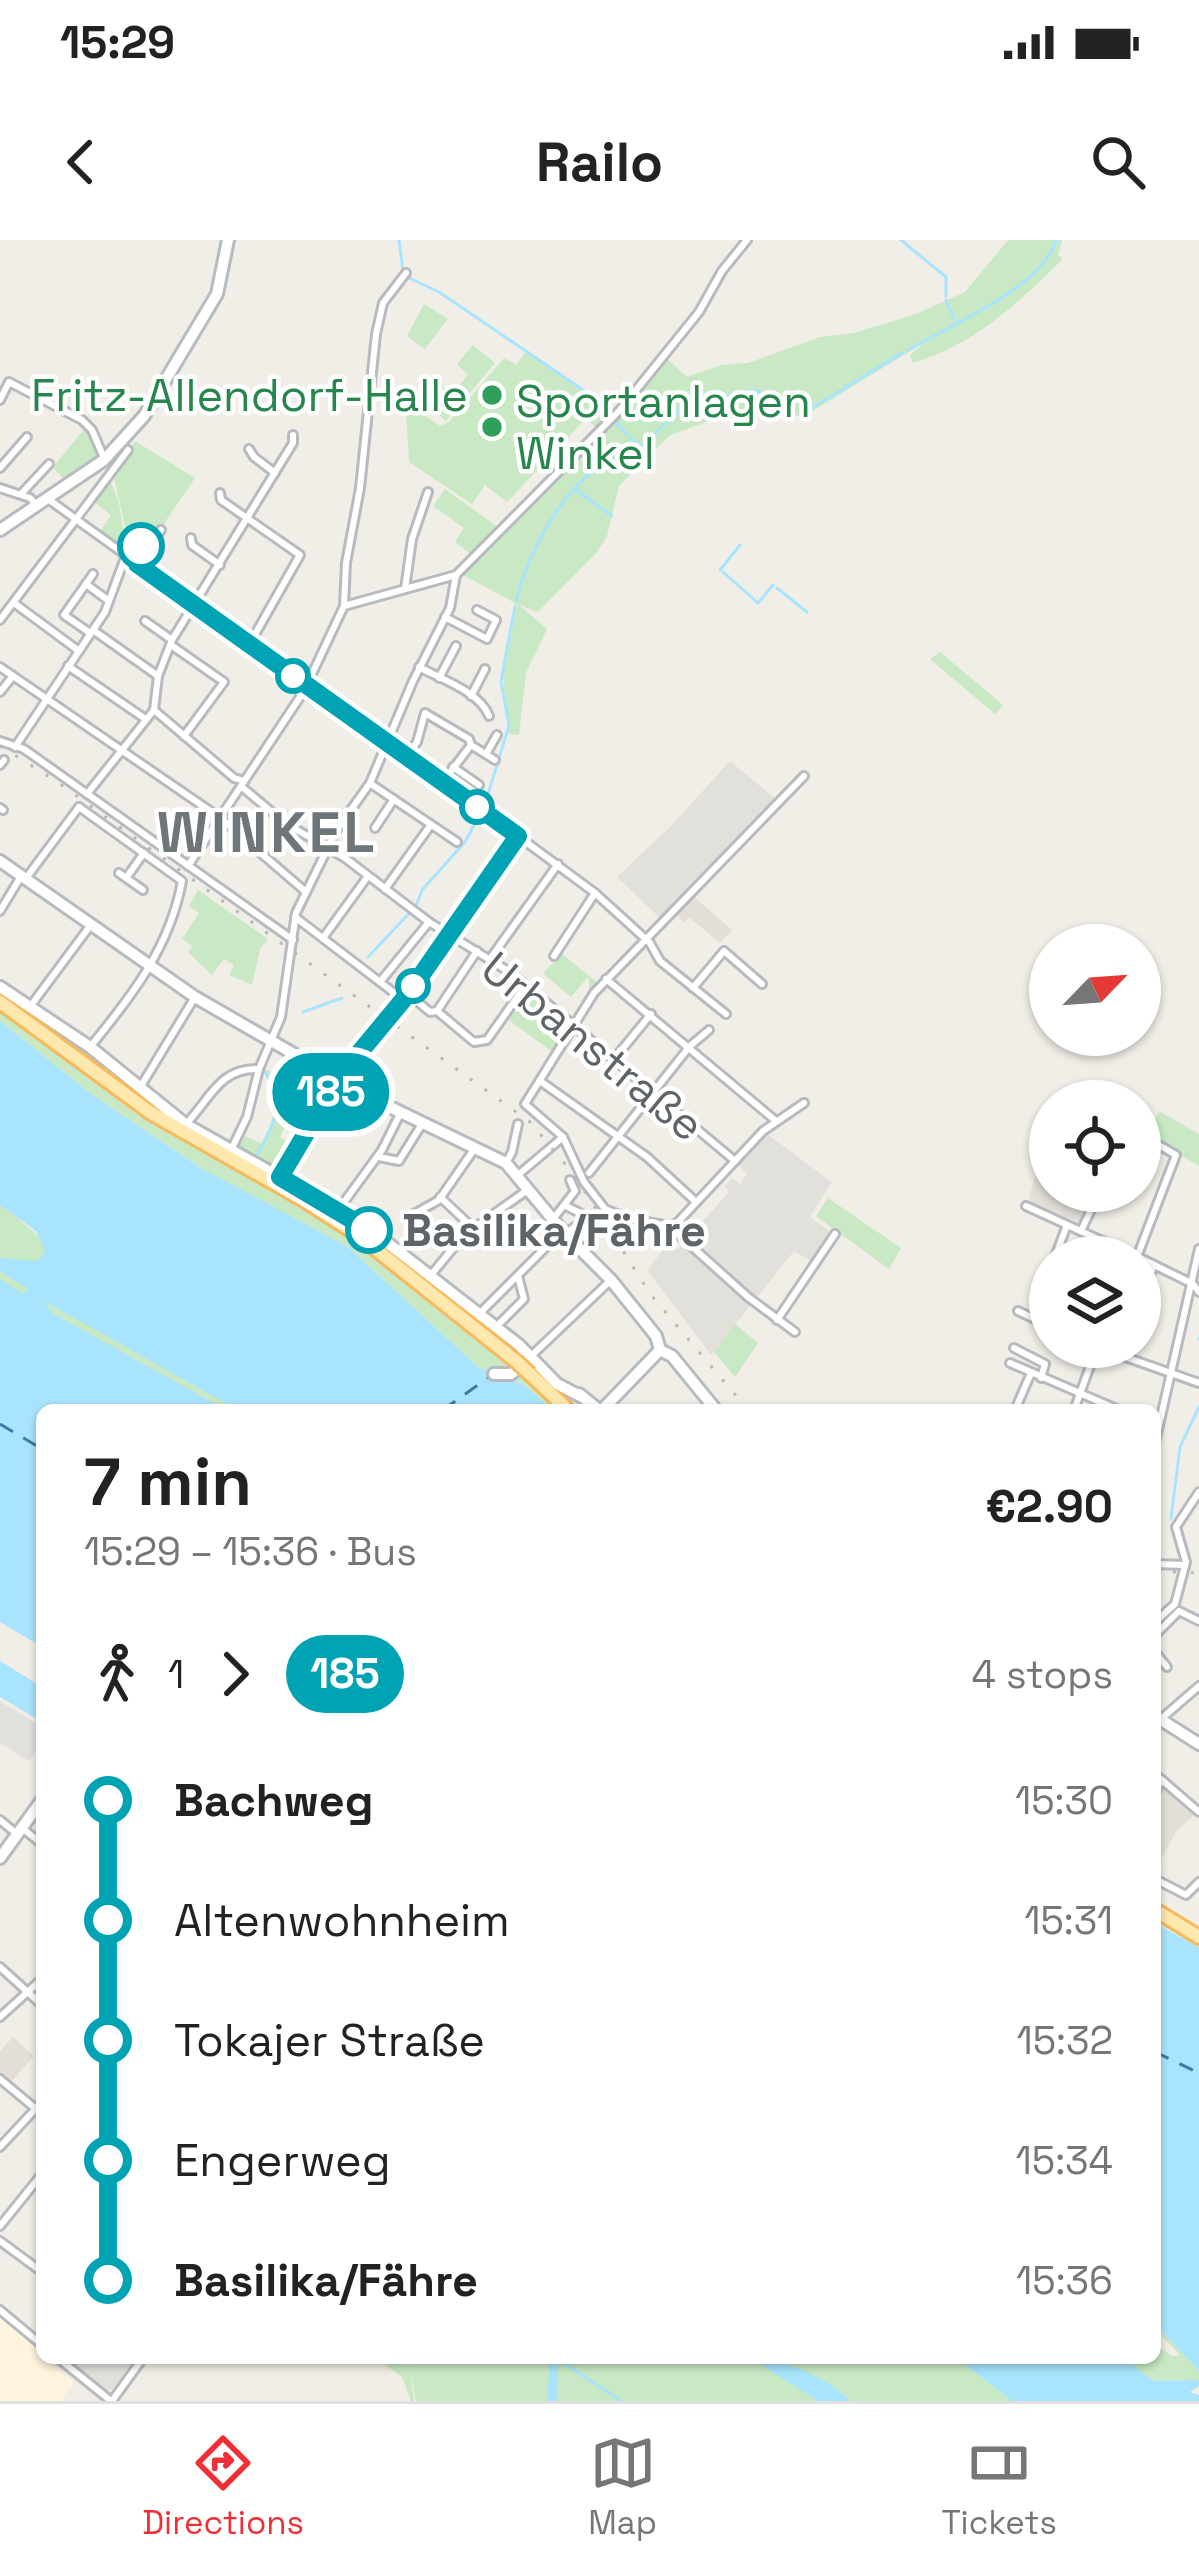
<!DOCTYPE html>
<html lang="en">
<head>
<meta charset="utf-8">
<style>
	:root { --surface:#fff; --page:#f6f6f6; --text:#222; --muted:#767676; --line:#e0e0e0; --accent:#f02e36 }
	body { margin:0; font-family:"Space Grotesk",sans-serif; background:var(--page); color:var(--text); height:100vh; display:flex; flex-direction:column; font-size:45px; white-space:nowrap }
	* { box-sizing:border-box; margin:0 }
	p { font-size:39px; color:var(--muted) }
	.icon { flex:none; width:66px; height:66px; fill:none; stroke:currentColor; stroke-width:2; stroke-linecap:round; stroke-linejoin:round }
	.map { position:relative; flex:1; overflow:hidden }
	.drawer { position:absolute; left:36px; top:1164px; width:1125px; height:960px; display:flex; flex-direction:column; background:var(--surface); border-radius:18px; box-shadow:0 3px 9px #0004 }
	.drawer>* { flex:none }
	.badge { padding:0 24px; border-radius:39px; font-size:42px; line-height:78px }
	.needle { width:78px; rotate:65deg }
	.controls { position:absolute; left:1029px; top:684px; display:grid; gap:24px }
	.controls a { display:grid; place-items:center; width:132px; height:132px; border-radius:50%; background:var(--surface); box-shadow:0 3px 9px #0004; font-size:60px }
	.map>.badge { position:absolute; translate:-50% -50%; box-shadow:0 0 0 6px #fff }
	.legs { display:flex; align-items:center; gap:18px; height:132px; padding:0 48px; font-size:39px }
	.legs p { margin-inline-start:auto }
	.summary { display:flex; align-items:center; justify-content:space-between; height:204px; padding:0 48px }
	h1 { font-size:66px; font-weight:700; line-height:90px }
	ul { padding:0 48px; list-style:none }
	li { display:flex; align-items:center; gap:42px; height:120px; font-size:45px }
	li i { display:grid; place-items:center; width:18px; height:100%; margin:0 15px; background:currentColor }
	li i::after { content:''; width:30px; height:30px; margin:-15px; border:9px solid; border-radius:50%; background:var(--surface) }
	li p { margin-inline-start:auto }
	li:first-child i { background:linear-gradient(#0000 50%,currentColor 0) }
	li:last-child i { background:linear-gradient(currentColor 50%,#0000 0) }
	.status { display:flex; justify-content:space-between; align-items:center; height:84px; padding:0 60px; background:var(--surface); direction:ltr }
	.status svg { height:33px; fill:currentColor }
	header { display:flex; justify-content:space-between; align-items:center; height:156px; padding:0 48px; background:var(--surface); font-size:54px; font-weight:700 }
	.menu { display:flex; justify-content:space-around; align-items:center; height:168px; border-top:3px solid var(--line); background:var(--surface); font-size:33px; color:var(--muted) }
	.menu a { display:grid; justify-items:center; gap:6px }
	.menu .on { color:var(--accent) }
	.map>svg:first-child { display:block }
	.commercial { fill:#fff4de }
	.industrial { fill:#e2e0db }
	.education { fill:#e3dfd8 }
	.green { fill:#c8e9c3 }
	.water { fill:#a9e4ff }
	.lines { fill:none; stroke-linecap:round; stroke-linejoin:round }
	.stream { stroke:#a9e4ff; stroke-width:3 }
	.river { stroke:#a9e4ff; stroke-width:9 }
	.ferry { stroke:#3b7ba4; stroke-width:3; stroke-dasharray:15 12; stroke-linecap:butt }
	.street-casing { stroke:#b7babe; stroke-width:12 }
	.secondary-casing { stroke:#b5bbbf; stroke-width:16 }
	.primary-casing { stroke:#f7b95b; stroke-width:18 }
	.street { stroke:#fff; stroke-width:6 }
	.secondary { stroke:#fff; stroke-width:10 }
	.primary { stroke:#ffe8ae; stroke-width:12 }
	.rail { stroke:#b6b7b8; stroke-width:3; stroke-dasharray:3 15; stroke-linecap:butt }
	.primary-bridge-casing { stroke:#f7b95b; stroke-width:18; stroke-linecap:butt }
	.primary-bridge { stroke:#ffe8ae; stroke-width:12 }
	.line-1-casing { stroke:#fff; stroke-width:27 }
	.line-1 { stroke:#00a3b4; stroke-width:18 }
	.leisure-dot { fill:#2e9e5b; stroke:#fff; stroke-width:4.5 }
	.stop-1-dot { fill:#fff; stroke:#00a3b4; stroke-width:6 }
	.labels { text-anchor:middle; stroke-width:9; stroke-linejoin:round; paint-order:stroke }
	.leisure-label { font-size:45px; fill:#27864d; stroke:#fff; text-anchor:end }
	.street-label { font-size:45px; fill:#5e6468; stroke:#fff }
	.stop-label { font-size:45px; font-weight:bold; fill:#5e6468; stroke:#fff; text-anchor:start }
	.district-label { font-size:57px; font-weight:bold; letter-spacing:3px; fill:#6f767a; stroke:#fff }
</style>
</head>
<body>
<div class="status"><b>15:29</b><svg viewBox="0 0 49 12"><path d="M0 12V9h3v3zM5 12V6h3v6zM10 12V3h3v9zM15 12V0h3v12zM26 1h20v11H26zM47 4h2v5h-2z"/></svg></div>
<header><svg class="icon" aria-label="back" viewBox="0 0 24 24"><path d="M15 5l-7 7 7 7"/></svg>Railo<svg class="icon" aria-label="search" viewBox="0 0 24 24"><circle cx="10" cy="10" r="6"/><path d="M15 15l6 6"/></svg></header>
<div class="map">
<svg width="1199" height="2161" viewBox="0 0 1199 2161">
	<rect width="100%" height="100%" fill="#f1eee7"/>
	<polygon class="commercial" points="0,2075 42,2110 42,2118 74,2142 61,2161 0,2161"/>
	<g class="industrial">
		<polygon points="730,521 777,560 662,680 617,637 671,586"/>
		<polygon points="763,891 832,942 810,977 833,994 813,1022 794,1011 711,1115 647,1030 669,1003 678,1009 729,952 725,946 732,938 740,944 747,934 735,921"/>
		<polygon points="0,1461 42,1487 42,1516 35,1512 29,1521 0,1503"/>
		<polygon points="69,2118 136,2118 112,2150 107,2150 67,2120"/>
	</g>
	<g class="education">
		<polygon points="692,655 732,690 720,703 689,677 684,682 674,674"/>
		<polygon points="1050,888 1050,951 1097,951 1082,984 1032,964 1029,957"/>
		<polygon points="1163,1543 1197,1573 1177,1590 1155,1630 1155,1555"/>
		<polygon points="13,1797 34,1816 10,1843 0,1833 0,1811"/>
	</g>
	<g class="green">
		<path d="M1008,0H1062L1058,15L1063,19C1017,64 974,105 913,123L910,115L925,102L806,175L711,180L669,196L619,246L607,296L597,312L538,372L519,365L547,389L526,433L519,495L509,494L503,436L517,364L461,334L665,117L687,137L721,125L748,123L820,97L854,93L916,74L965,52Z"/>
		<polygon points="424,64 448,79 425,109 407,96"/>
		<polygon points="473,105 495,123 446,181 424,163 440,144 452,153 468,135 457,124"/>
		<polygon points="526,112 613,172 597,188 586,178 507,262 485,245 472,264 409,222 406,171 416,169 440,186 449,182 504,118 516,125"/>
		<polygon points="87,186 101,217 66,242 53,227"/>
		<polygon points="135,201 195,238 159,291 133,300 127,295 113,233"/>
		<polygon points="109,237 119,263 125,303 122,307 100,292 111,275 92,260"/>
		<polygon points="445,249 498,287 472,315 455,302 464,288 433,266"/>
		<polygon points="940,412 1003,465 995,474 930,419"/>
		<polygon points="198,650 268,699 260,709 252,745 229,735 234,725 224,719 212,735 188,712 192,706 182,699 199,673 189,666"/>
		<polygon points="562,714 598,743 590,751 588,737 571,757 543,733"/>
		<polygon points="527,751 568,784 554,813 506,778 512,770 516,772"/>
		<polygon points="0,767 137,869 310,969 372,1011 481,1098 561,1170 552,1170 524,1145 479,1128 348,1007 215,937 91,854 0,781"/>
		<path d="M264,829L290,839L284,872L290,875L280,897L293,906L277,931L235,906L240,894L262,904C276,871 281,862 264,829Z"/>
		<polygon points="1159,871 1199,894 1199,926 1148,896"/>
		<polygon points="828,958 901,1008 889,1029 816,976"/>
		<polygon points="0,963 241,1170 225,1170 0,1044"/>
		<polygon points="735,1084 758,1103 735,1137 714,1112"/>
		<polygon points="1155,2084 1199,2131 1199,2140 1153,2141 1124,2118 1155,2118 1155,2104 1172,2116 1180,2115 1155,2089"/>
		<polygon points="376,2118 397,2118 409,2125 403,2118 956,2118 1012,2161 416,2161 410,2129 414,2161 411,2161 402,2137"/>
	</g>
	<g class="water">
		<polygon points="0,781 91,854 201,928 348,1007 479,1128 524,1145 552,1170 238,1170 44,1061 52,1073 226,1170 42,1170 42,1407 0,1382 0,1039 23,1054 28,1049 0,1031 0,1018 38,1021 45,1011 36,991 0,965"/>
		<polygon points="0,1421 42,1447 42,1482 0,1457"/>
		<polygon points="1155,1683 1199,1707 1199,2131 1155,2084"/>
		<path d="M750,2118C782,2118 826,2137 850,2161H818Z"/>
		<polygon points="956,2118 1124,2118 1153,2141 1199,2140 1199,2146 1190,2152 1199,2155 1199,2161 1012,2161"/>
	</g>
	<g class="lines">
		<g class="stream">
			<polyline points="399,0 403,31"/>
			<polyline points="901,0 946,37 946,56"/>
			<polyline points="407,37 439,52 614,171"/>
			<polyline points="946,60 955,81"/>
			<path d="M908,110C947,87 1046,45 1056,0"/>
			<polyline points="616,178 618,185 640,207 687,164 753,150 815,166 902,113"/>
			<polyline points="575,249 612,276"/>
			<polyline points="720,330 740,305"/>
			<polyline points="723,332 758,363 773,345"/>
			<polyline points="777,348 807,372"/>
			<path d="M516,361C527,318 553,266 587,236C602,224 619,226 637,210"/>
			<polyline points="368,717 416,666 422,650 465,602 484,567 509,486 501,441 515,366"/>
			<polyline points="303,772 342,758"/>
			<path d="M255,918C274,882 289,867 263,829"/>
			<polyline points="1199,1098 1199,1099"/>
			<polyline points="1171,1278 1180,1207 1199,1167"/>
			<polyline points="562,2122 621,2161"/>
		</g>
		<polyline class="river" points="552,2161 554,2118"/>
		<g class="ferry">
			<polyline points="443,1170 492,1135"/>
			<polyline points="0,1184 42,1209"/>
			<polyline points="1155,1812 1199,1833"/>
		</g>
		<g class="street-casing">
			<g id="street">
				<polyline points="0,160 9,142 82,180 92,190 104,218"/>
				<polyline points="249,209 254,217 275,233"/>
				<polyline points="0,228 27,197"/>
				<polyline points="0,248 30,258 36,264"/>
				<polyline points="220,253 221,260 300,315 249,405"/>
				<polyline points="21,254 49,224"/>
				<polyline points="48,259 307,446 362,481 595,653 650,703 660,721 726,774"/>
				<polyline points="191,298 192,305 220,325"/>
				<polyline points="123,312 138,301 146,312"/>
				<polyline points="137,324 161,290"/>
				<polyline points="86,344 93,334"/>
				<polyline points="405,349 412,299 428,252"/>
				<polyline points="14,363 79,411"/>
				<polyline points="344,366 456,335 620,170 699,72 722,31 747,0"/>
				<polyline points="445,377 487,399 496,380 477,370"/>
				<polyline points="0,380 128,210"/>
				<polyline points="145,381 172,400"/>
				<polyline points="93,390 158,436"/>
				<polyline points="90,393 64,375 86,344 109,361"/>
				<polyline points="171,405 224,442 184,496"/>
				<polyline points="68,426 144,478"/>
				<polyline points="0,427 219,577 306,652"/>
				<path d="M419,427C441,439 480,452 489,476"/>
				<polyline points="439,438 456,406"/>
				<polyline points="0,452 13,436"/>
				<polyline points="471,456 485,429"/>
				<polyline points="154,470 234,538 244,541"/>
				<polyline points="0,501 24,509 293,700"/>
				<polyline points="471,505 495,520"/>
				<polyline points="15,507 105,372 126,315"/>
				<polyline points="486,514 497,495"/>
				<polyline points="406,517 417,502 425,473 469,499 471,505 442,543"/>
				<polyline points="0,525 4,520"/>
				<polyline points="453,527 479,545"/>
				<polyline points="371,544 457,602"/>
				<polyline points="242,547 285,583 345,618 429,682 511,733 735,921"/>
				<polyline points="87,554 154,470 158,436 172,400 293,203 293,195"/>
				<polyline points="0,568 3,570"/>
				<polyline points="375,588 394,559"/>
				<polyline points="188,626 304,451 344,366 346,323 360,248 376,94 383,63 406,33"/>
				<polyline points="119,633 143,650"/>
				<path d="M27,637L79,567L182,641C170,707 132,756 90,807"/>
				<polyline points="126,638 144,613"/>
				<polyline points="385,649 430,586"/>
				<polyline points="0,671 20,638"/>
				<polyline points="295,677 380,742 429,682"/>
				<polyline points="323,698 368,636"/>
				<polyline points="477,711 437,771 474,802 487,800 525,746"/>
				<polyline points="554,716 595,653"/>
				<polyline points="490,719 558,624"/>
				<polyline points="606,739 776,881"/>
				<polyline points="380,742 398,756"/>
				<polyline points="693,748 724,711 762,744"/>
				<polyline points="412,757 430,772 437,771"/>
				<polyline points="32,764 90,686"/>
				<polyline points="615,818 651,774"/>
				<polyline points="540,841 647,917 696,962"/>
				<polyline points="141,846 195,757"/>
				<polyline points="293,871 315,882"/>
				<polyline points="291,875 314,828"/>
				<path d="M186,884C210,859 220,827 259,829"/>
				<polyline points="231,910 247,877 259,829 281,777 296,673 336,591 370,543 413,441 450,368 456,335"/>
				<polyline points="379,917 399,921 422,884"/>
				<polyline points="506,923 512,912 518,884"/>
				<polyline points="589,933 690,806 709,790"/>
				<polyline points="518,935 563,897"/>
				<polyline points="280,937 340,836 408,754 518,596"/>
				<polyline points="440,957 473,988"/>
				<polyline points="566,966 588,977"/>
				<polyline points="1026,966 1137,1017"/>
				<polyline points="339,969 382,910 400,874"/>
				<polyline points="414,974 439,960 475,908"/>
				<polyline points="553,979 575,951 570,940"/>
				<polyline points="669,986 677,983 763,891 804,863"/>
				<polyline points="1081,991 1100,951"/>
				<polyline points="565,994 591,975"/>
				<polyline points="1055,1017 1067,985"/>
				<polyline points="1137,1017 1176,915 1140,894"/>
				<polyline points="1140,1018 1193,1044 1199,1052"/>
				<polyline points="431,1035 463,996 526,951"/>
				<polyline points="1140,1061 1154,1025"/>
				<polyline points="1018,1071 1050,1086"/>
				<polyline points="480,1073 562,991"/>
				<polyline points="777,1080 835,994"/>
				<polyline points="1041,1082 1050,1035"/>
				<polyline points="497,1086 524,1059 518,1036"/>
				<polyline points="795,1092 748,1057 669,986 629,979 605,969 584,942 563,897 525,864 594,753 804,536"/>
				<polyline points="1097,1107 1199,1143"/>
				<polyline points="1014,1108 1045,1124 1041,1138"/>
				<polyline points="531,1116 611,1040"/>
				<polyline points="1010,1123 1119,1170"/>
				<polyline points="1015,1170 1031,1133"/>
				<polyline points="1074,1170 1097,1107"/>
				<polyline points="1155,1203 1199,1009"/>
				<polyline points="1155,1324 1185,1325"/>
				<polyline points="1181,1372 1199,1381"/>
				<polyline points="1155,1382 1175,1364 1186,1322 1176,1287 1199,1252"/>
				<polyline points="1155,1395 1179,1371"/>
				<polyline points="1155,1412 1167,1427"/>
				<polyline points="1161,1479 1199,1446"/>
				<polyline points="1155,1534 1199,1572"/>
				<polyline points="1155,1552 1162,1540"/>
				<polyline points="0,1580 17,1594"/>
				<polyline points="22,1588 42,1604"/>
				<polyline points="1155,1639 1186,1655 1199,1642"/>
				<polyline points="0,1727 42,1765"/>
				<polyline points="0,1777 42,1739"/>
				<polyline points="0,1839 36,1869"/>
				<polyline points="0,1907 42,1862"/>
				<polyline points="0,1986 42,1934"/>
				<polyline points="0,2001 42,2032"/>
				<polyline points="0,2070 42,2105"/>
				<polyline points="58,2118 111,2161"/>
				<polyline points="112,2161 143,2118"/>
			</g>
		</g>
		<g class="secondary-casing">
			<g id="secondary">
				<polyline points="0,290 104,220 144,176 217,54 228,0"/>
				<polyline points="0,621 195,757 365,855 506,923 565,994 611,1040 656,1096 660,1110 672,1116 716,1170"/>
				<polyline points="0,747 90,807 185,884 338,970 385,1001 519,1105 557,1144 584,1158"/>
				<polyline points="494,1134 511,1134 525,1122"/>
				<polyline points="579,1154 599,1170"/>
				<polyline points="602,1170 660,1110"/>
				<polyline points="1155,1476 1199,1504"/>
				<polyline points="0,1618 42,1560"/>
			</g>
		</g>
		<g class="primary-casing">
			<g id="primary">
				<polyline points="0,762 151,873 302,959 358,995 516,1121"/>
				<polyline points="530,1134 568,1170"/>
				<polyline points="1155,1670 1199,1697"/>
			</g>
		</g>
		<use href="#street" class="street"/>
		<use href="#secondary" class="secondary"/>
		<use href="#primary" class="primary"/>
		<g class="rail">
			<polyline points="0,506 53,539 530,882 575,936 651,1055 748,1170"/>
			<polyline points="1155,1331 1199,1333"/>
		</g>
		<g class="primary-bridge-casing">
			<polyline id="primary-bridge" points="516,1121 530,1134"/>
		</g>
		<use href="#primary-bridge" class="primary-bridge"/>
	</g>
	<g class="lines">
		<g class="line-1-casing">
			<polyline id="line-1" points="141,306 146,312 137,324 518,596 408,754 340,836 280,937 369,990"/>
		</g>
		<use href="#line-1" class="line-1"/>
	</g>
	<g class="leisure-dot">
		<circle cx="492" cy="155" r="12"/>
		<circle cx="492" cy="187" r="12"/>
	</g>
	<g class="stop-1-dot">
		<circle cx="141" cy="306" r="21"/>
		<circle cx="293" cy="436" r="15"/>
		<circle cx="477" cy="567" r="15"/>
		<circle cx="413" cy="746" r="15"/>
		<circle cx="369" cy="990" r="21"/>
	</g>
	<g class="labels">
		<g class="leisure-label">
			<text x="468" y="171">Fritz-Allendorf-Halle</text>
			<text x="516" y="177" text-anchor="start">Sportanlagen<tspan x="516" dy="52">Winkel</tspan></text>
		</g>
		<g class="street-label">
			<text transform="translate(593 806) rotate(39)" y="16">Urbanstraße</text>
		</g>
		<g class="stop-label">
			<text x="402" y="1006">Basilika/Fähre</text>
		</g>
		<g class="district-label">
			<text x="267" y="612">WINKEL</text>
		</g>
	</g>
</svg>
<div class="controls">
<a><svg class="needle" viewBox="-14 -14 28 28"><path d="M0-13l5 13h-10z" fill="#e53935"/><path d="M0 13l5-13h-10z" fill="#767676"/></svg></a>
<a><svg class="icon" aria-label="locate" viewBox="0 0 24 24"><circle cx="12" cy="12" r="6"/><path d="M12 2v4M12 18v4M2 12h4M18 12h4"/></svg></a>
<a><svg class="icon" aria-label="layers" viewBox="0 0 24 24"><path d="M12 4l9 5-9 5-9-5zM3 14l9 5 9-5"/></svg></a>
</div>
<b class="badge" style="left:331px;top:852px;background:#00a3b4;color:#fff">185</b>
<section class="drawer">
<div class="summary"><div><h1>7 min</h1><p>15:29 – 15:36 · Bus</p></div><b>€2.90</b></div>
<div class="legs"><svg class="icon" aria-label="walk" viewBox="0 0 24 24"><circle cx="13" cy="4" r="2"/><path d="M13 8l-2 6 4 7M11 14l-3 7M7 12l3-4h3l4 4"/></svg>1<svg class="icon" aria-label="forward" viewBox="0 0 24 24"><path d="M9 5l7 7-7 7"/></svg><b class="badge" style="background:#00a3b4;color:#fff">185</b><p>4 stops</p></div>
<ul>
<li><i style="color:#00a3b4"></i><b>Bachweg</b><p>15:30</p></li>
<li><i style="color:#00a3b4"></i><span>Altenwohnheim</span><p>15:31</p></li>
<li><i style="color:#00a3b4"></i><span>Tokajer Straße</span><p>15:32</p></li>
<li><i style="color:#00a3b4"></i><span>Engerweg</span><p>15:34</p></li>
<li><i style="color:#00a3b4"></i><b>Basilika/Fähre</b><p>15:36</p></li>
</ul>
</section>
</div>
<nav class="menu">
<a class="on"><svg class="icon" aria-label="directions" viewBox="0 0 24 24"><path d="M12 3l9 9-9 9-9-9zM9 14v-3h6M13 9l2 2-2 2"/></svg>Directions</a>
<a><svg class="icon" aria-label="map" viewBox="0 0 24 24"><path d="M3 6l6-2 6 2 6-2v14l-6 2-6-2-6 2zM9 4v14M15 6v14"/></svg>Map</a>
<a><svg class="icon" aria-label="tickets" viewBox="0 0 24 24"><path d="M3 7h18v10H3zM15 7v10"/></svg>Tickets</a>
</nav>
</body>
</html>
